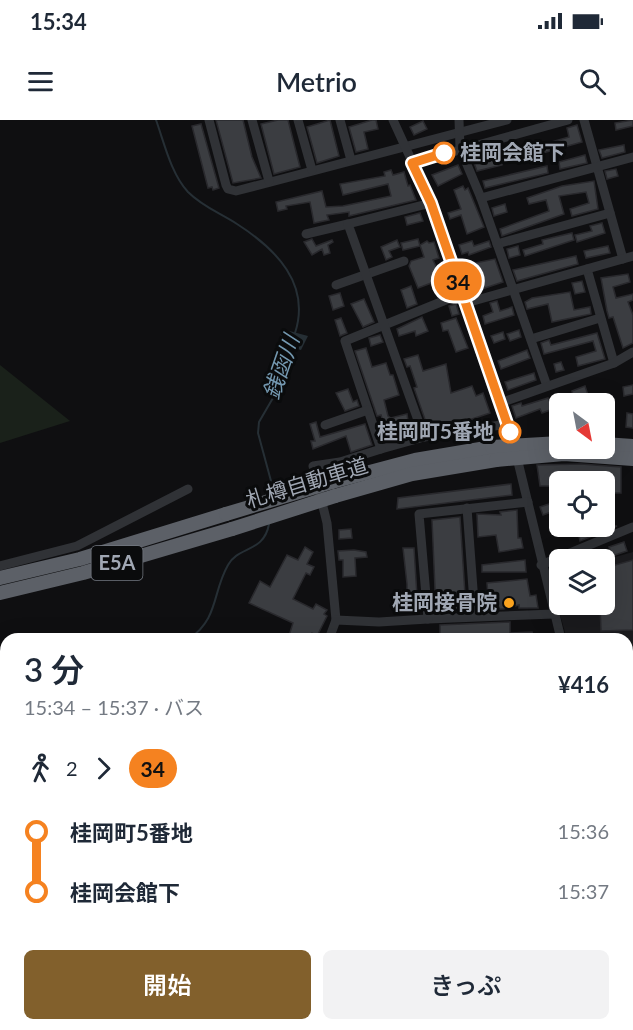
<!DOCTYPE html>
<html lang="ja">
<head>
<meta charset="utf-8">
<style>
	:root { --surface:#fff; --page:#f2f2f3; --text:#1f2937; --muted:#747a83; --accent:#82602c }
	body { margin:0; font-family:Lato,"Noto Sans JP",sans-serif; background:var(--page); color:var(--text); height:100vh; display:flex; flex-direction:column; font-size:22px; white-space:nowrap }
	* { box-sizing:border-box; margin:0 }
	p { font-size:20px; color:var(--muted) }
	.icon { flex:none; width:33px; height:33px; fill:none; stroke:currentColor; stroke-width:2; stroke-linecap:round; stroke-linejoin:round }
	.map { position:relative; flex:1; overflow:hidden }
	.side { position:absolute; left:0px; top:513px; width:633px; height:398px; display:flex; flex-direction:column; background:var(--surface); border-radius:18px 18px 0 0; box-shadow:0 6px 24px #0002 }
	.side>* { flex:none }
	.badge { padding:0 12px; border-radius:20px; font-size:21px; line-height:39px }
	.needle { width:39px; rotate:148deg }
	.fabs { position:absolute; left:549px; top:273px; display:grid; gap:12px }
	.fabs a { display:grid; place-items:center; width:66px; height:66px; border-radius:9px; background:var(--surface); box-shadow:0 6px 24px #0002; font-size:30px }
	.map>.badge { position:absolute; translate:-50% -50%; box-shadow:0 0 0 3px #fff }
	.legs { display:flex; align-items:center; gap:9px; height:66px; padding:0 24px; font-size:20px }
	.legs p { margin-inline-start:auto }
	.overview { display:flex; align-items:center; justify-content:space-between; height:102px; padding:0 24px }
	h1 { font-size:33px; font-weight:600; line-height:45px }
	.primary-button { display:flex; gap:12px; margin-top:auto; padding:12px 24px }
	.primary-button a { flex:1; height:69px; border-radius:9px; background:var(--accent); color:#fff; font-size:24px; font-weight:600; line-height:69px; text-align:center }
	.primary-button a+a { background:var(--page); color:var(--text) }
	ul { padding:0 24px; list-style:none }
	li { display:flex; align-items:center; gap:21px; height:60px; font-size:22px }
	li i { display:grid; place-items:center; width:9px; height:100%; margin:0 8px; background:currentColor }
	li i::after { content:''; width:15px; height:15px; margin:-8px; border:4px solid; border-radius:50%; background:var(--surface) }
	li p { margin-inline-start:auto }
	li:first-child i { background:linear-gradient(#0000 50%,currentColor 0) }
	li:last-child i { background:linear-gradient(currentColor 50%,#0000 0) }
	.status { display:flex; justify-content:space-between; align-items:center; height:42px; padding:0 30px; background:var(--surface); direction:ltr }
	.status svg { height:16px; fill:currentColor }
	header { display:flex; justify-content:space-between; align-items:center; height:78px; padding:0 24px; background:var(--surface); font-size:27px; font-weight:600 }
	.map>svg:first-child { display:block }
	.built { fill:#1b1b1e }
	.green { fill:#1a211a }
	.water { fill:#262f35 }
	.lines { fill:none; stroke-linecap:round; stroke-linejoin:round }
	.stream { stroke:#262f35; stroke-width:2 }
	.building { fill:#3b3d41; stroke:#29292d; stroke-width:1.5 }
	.minor { stroke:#303236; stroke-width:9 }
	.major { stroke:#4c4f55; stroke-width:12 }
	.highway { stroke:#5c6067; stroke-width:14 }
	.highway-bridge { stroke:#5c6067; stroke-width:14 }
	.line-1-casing { stroke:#fff; stroke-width:14 }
	.line-1 { stroke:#f58220; stroke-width:9 }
	.stop-1-dot { fill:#fff; stroke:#f58220; stroke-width:3 }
	.poi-dot { fill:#fba31e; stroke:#0a0b0c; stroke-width:2 }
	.labels { text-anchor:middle; stroke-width:6; stroke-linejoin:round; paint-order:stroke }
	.shield { fill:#0a0b0c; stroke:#737881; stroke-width:1.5 }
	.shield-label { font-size:20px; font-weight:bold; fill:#a0a7b3 }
	.stop-label { font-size:21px; font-weight:bold; fill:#a0a7b3; stroke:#0a0b0c; text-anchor:start }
	.street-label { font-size:21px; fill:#a0a7b3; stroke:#0a0b0c }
	.poi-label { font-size:21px; font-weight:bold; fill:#a0a7b3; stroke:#0a0b0c; text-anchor:end }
	.water-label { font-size:22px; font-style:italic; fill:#7498b0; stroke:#0a0b0c }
</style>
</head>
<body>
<div class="status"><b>15:34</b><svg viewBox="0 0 49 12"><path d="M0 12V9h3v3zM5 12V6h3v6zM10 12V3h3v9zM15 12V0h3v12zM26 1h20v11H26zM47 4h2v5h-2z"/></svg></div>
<header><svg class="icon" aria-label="menu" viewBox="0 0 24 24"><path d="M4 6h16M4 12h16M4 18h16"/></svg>Metrio<svg class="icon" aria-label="search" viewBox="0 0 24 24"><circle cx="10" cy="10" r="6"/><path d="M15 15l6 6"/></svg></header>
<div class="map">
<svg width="633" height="910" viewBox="0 0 633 910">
	<rect width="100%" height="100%" fill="#0f0f11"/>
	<g class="built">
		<polygon points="633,432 633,564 627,565 627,519 567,519 554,474 559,472 560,484 604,484 604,440"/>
		<polygon points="633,869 633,910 426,910 425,905 627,904 627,871"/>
	</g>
	<polygon class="green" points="0,245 70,301 0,323"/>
	<polygon class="water" points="282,209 308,216 301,230 285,226 280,213"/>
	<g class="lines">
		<g class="stream">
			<path d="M156,0C164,22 171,54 188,72C203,87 220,93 237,104C276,129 311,164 295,213"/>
			<polyline points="270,374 271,361 258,313 259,302 277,271 290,227"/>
			<path d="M189,519C219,498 212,473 228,445C238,426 264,433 269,404"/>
			<polyline points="0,708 6,709"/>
		</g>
	</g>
	<g class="building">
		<polygon points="216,0 243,0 252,37 261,58 233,63"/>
		<polygon points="278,0 288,0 300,47 274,54 261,4"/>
		<polygon points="330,0 339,36 317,43 307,7"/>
		<polygon points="372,0 376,0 378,9 364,12 368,29 356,32 349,7"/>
		<polygon points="633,0 633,6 616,10 615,3"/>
		<polygon points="423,1 427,9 414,15 410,7"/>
		<polygon points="201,4 219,68 213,70 212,67 208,68 192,6"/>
		<polygon points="577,5 582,22 539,34 537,26 569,17 567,8"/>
		<polygon points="624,25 625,32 602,38 599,30"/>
		<polygon points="516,31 518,39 502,42 502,45 477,51 474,43"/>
		<polygon points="585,35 587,43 560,49 559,42"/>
		<polygon points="458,45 462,54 438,66 432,55"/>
		<polygon points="547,46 548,53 485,68 483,61"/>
		<polygon points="616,49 618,56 607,59 605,51"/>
		<polygon points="391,50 393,55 404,52 408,66 410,65 416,80 349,96 349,92 327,95 329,100 314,103 310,82 286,86 287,89 278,91 276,82 322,71 326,87 343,86 391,76 388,64 343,75 340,64 385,56 384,52"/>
		<polygon points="594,61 598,89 572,96 570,89 589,83 586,72 559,76 564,94 502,116 500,109 549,91 546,80 529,84 527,78 562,66"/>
		<polygon points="463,66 465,70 468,68 484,107 467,114 461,95 450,99 448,93 461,89 454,70"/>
		<polygon points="505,84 507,92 494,96 492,88"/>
		<polygon points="420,93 423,101 407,105 405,97"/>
		<polygon points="602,103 605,113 577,122 575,115 592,111 590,106"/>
		<polygon points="572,113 574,120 525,136 523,130 543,124 542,120"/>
		<polygon points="312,119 316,126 332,120 333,122 328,125 330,133 324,135 322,129 312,135 304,122"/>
		<polygon points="418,119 420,126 403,130 401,123"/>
		<polygon points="397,120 400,127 389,131 392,137 386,140 381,127"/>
		<polygon points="427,121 429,123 434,122 439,138 433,140 442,159 418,168 409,146 411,141 424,137 420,125"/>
		<polygon points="472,121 474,126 489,121 491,127 469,135 468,132 462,134 459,125"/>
		<polygon points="518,126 520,135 509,138 507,129"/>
		<polygon points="608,126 610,133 586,138 584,131"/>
		<polygon points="576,136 578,144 517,161 513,150"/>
		<polygon points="495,139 503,162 479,170 474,152 468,152 465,145"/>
		<polygon points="628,154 630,162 613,167 616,178 633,174 633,180 628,182 633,195 633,223 623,228 613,197 609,198 607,191 601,158"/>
		<polygon points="582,161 585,172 575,174 572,163"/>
		<polygon points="411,166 417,184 407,188 401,170"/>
		<polygon points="570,172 574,190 590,187 591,194 552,202 548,184 527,189 525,182 532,178"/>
		<polygon points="340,173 344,186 333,190 329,176"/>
		<polygon points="364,179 374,202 363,207 351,184"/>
		<polygon points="497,181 500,191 512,187 514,195 485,204 483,196 493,192 490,183"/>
		<polygon points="456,184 459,194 452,196 449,186"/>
		<polygon points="422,197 428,211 416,216 415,211 399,216 397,209"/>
		<polygon points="341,198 347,213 340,216 335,200"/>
		<polygon points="456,198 468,228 456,232 448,210 443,211 441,203"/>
		<polygon points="519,210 521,217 510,221 507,214"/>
		<polygon points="503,212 505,219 494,223 491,216"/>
		<polygon points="597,213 605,239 578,246 576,237 596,231 593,221 544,234 541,223 549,220 551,225"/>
		<polygon points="380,215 383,222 371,226 369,218"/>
		<polygon points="366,228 372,247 386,243 390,255 393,255 399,275 384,280 388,296 391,298 407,294 408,301 391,307 395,318 385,321 383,313 386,312 381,295 377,296 355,231"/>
		<polygon points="527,230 530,238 501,249 498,241"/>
		<polygon points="418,235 423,251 446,244 451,273 472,266 476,276 483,273 490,293 460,303 428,308 414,268 417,267 410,246 407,247 404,239"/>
		<polygon points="561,242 564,250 556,252 554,244"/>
		<polygon points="534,253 536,260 508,270 505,262"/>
		<polygon points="633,265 633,274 624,276 623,267"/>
		<polygon points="585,266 588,275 574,280 572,271"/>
		<polygon points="348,269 353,282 357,280 359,286 345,291 336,273"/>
		<polygon points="548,278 553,289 542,293 540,289 516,298 512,286 521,283 522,286"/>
		<polygon points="627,293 633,294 633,308 626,307"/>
		<polygon points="316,302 320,317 365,304 372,325 351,332 346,316 313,329 311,321 315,321 310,304"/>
		<polygon points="581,344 621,347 621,373 604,373 604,362 560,362 560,366 540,366 537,345"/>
		<polygon points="511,364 512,375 397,389 398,378"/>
		<polygon points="552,383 554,391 543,395 540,387"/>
		<polygon points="517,390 518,418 521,418 523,428 499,432 496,415 478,417 477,394 501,395 500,392"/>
		<polygon points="460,397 466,490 436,492 432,400"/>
		<polygon points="577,406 617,406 580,421"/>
		<polygon points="351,409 352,418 339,419 339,410"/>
		<polygon points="624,422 627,431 612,436 609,427"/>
		<polygon points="305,427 313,432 307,444 314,447 310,455 306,453 293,479 313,489 316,484 327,490 324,494 327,496 317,516 312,513 310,519 288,519 293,503 249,483 260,461 270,467 287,435 298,440"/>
		<polygon points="403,428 414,428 418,492 406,493 403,490 403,481 407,480 407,464"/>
		<polygon points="354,430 366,432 367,437 355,438 356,456 343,457 343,440 339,440 338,431"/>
		<polygon points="596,430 598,435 589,440 572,440"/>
		<polygon points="525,440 526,452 482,452 482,445"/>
		<polygon points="633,440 633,510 601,511 600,484 604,484 608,447"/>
		<polygon points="527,459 530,476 536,475 538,488 519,488 519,485 503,489 481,489 481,478 488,477 487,463"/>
		<polygon points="510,502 510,513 532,512 533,516 514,519 440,519 440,505"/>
		<polygon points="633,669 633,681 627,681 627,670"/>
	</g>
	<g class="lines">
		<g class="minor">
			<polyline points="209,0 226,65 228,69 236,71 507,0"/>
			<polyline points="252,0 269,61"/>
			<polyline points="298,0 312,50"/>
			<polyline points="340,0 351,40"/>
			<polyline points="393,0 431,83 511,313 561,519"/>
			<polyline points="459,0 460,28 481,78"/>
			<polyline points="584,0 623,139"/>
			<polyline points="413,43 568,0"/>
			<polyline points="306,114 348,104"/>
			<polyline points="497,124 610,93"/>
			<polyline points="587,149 614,243"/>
			<polyline points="336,165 404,141"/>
			<polyline points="463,173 345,221 381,329 424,317 507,304"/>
			<polyline points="466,183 633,136"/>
			<polyline points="531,219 600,198"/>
			<polyline points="547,266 481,78 633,37"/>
			<polyline points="500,283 614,243 633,232"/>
			<polyline points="325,305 368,290"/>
			<polyline points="424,317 348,104 431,83"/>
			<polyline points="528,382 419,394 428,499 554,494"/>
			<polyline points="467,388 475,496"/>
			<polyline points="541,445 633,407"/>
			<polyline points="0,446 77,426 188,369"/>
			<polyline points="336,500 327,403 313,346 340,342 381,329"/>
			<polyline points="329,519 336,500 379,502 428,499"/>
			<polyline points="627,692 633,691"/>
			<polyline points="627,734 633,735"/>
			<polyline points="627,796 633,822"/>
			<polyline points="1,842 6,869"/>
			<polyline points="627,862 633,861"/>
			<polyline points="6,891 2,896 4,905 11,909"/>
			<polyline points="402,904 402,910"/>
			<polyline points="99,910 100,904"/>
			<polyline points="202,910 203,904"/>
			<polyline points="241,910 258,904"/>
			<polyline points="327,910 327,904"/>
			<polyline points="360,910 360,904"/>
			<polyline points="508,910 508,904"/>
		</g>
		<polyline class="major" points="0,788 6,789"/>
		<g class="highway">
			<polyline points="604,324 633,326"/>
			<polyline points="332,362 415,340 492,327"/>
			<polyline points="335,376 412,354 496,340"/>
			<polyline points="0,458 80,439 226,394"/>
			<polyline points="0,473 83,453 232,409"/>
			<polyline points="0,567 6,566"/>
			<polyline points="627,575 633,575"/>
			<polyline points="0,578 6,577"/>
			<polyline points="627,586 633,586"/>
		</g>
		<g class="highway-bridge">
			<polyline points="492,327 560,323"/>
			<polyline points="496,340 564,334 633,339"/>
			<polyline points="226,394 332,362"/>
			<polyline points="232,409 335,376"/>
		</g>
	</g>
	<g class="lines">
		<g class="line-1-casing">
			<polyline id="line-1" points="444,33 412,43 431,83 510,312"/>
		</g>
		<use href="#line-1" class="line-1"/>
	</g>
	<g class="stop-1-dot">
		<circle cx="444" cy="33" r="10"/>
		<circle cx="510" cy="312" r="10"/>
	</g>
	<circle class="poi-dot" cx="509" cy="483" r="6"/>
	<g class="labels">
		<rect class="shield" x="91.5" y="426" width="51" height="34" rx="4.5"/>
		<g class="shield-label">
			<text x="117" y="450">E5A</text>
		</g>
		<g class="stop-label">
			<text x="460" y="40">桂岡会館下</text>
			<text x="494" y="319" text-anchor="end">桂岡町5番地</text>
		</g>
		<g class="street-label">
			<text transform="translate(307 363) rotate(-17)" y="7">札樽自動車道</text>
		</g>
		<g class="poi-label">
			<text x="497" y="490">桂岡接骨院</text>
		</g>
		<g class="water-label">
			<text transform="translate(281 247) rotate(-71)" y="8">銭函川</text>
		</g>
	</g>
</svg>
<div class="fabs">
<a><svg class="needle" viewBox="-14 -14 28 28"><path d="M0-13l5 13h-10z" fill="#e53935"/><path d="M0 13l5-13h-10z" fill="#747a83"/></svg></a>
<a><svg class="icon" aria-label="locate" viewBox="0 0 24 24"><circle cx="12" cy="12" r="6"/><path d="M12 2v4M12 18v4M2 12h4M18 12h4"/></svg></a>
<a><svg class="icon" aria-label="layers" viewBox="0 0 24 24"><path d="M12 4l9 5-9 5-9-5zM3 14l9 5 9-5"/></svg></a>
</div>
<b class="badge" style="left:458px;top:161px;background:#f58220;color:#111">34</b>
<section class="side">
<div class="overview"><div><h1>3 分</h1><p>15:34 – 15:37 · バス</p></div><b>¥416</b></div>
<div class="legs"><svg class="icon" aria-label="walk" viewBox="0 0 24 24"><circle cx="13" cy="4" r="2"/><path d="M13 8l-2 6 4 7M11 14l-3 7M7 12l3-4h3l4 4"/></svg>2<svg class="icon" aria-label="forward" viewBox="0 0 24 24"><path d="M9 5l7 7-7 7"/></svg><b class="badge" style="background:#f58220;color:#111">34</b></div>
<ul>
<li><i style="color:#f58220"></i><b>桂岡町5番地</b><p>15:36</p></li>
<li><i style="color:#f58220"></i><b>桂岡会館下</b><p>15:37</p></li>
</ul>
<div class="primary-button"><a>開始</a><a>きっぷ</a></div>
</section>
</div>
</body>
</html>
